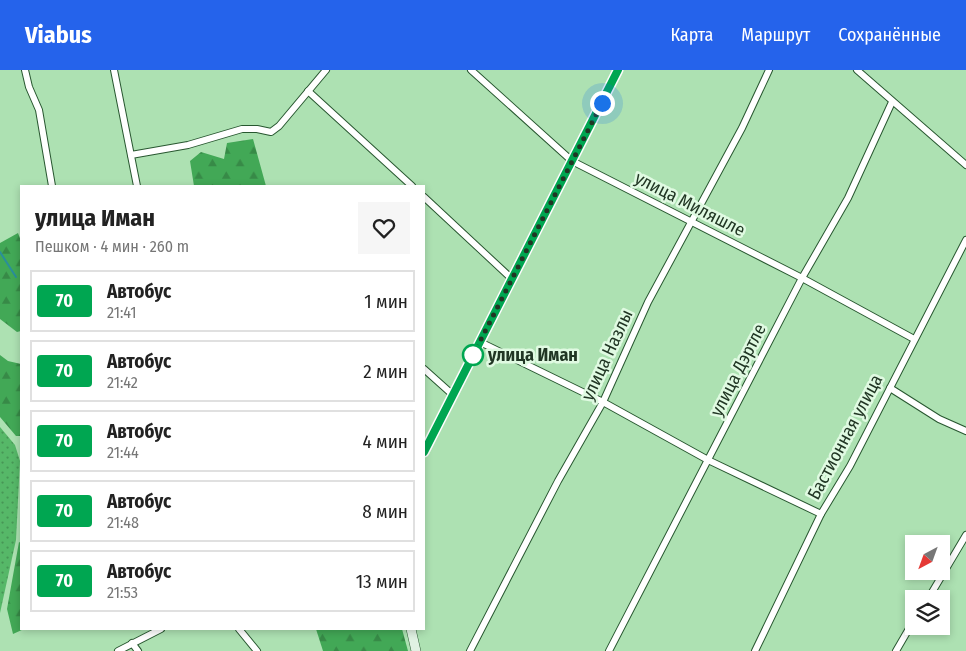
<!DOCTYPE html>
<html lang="ru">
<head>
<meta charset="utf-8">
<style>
	:root { --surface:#fff; --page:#f6f6f6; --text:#222; --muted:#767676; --line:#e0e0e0; --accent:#2563eb }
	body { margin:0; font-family:"Fira Sans Condensed",sans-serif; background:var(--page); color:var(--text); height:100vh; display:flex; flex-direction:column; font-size:19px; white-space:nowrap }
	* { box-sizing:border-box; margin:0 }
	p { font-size:16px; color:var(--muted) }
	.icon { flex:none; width:28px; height:28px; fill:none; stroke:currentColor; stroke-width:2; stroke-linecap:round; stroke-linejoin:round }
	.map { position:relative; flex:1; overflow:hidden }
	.details { position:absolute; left:20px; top:115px; width:405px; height:445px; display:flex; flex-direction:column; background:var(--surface); border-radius:0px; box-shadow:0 2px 8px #0003 }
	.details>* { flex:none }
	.badge { padding:0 10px; border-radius:4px; font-size:18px; line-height:32px }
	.needle { width:32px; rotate:221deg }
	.buttons { position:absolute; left:905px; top:465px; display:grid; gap:10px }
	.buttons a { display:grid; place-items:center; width:45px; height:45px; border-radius:0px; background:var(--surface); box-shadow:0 2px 8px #0003; font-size:25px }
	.you { position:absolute; width:25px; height:25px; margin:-12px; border:4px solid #fff; border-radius:50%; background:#1a73e8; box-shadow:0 0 0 8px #1a73e833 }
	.map>.badge { position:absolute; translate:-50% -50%; box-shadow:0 0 0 2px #fff }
	.round { display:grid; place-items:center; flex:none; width:52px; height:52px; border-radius:0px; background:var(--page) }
	.summary { display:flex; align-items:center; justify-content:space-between; height:85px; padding:0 15px }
	h1 { font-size:24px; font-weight:700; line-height:38px }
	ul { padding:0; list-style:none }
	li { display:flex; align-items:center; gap:15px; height:62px; margin:0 10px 8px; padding:0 5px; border:2px solid var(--line); border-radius:0px }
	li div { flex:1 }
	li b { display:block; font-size:19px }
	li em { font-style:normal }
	li .badge { min-width:55px; font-weight:700; text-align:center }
	header { display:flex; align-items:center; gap:30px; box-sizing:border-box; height:70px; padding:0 25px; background:var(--accent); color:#fff }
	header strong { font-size:24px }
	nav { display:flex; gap:28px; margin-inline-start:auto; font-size:18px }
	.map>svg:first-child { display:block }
	.grass { fill:url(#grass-dots) }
	.forest { fill:url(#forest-firs) }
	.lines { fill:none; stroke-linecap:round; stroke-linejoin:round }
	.stream { stroke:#2a8e9b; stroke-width:2 }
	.street-casing { stroke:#285730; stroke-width:8 }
	.secondary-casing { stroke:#285730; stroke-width:10 }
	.street { stroke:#fff; stroke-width:6 }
	.secondary { stroke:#e0f1e2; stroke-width:9 }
	.line-casing { stroke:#fff; stroke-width:11 }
	.line { stroke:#00a651; stroke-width:8 }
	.walk { stroke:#213624; stroke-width:5; stroke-dasharray:0 9 }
	.stop-dot { fill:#fff; stroke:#00a651; stroke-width:2.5 }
	.labels { text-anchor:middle; stroke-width:5; stroke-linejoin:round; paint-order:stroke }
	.street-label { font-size:18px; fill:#213624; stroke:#e0fae2 }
	.stop-label { font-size:18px; font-weight:bold; fill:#213624; stroke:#e0fae2; text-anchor:start }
</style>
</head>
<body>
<header>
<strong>Viabus</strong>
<nav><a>Карта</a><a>Маршрут</a><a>Сохранённые</a></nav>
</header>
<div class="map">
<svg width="966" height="581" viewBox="0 0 966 581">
	<defs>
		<pattern id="grass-dots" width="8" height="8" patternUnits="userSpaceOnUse" patternTransform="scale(1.25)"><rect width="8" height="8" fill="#56b868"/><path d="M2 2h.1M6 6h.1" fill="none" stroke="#479655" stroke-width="1.8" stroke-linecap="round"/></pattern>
		<pattern id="forest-firs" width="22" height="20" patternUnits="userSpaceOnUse" patternTransform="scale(1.25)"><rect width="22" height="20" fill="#42a856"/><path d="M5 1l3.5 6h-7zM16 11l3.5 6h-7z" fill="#378a47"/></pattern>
	</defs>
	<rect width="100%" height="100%" fill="#ade1b2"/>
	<polygon class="grass" points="0,357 15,375 20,391 16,470 0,543"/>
	<g class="forest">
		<polygon points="253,69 266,116 194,116 190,91 201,82 224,89 227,73"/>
		<polygon points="18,163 21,171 21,261 17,262 0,249 0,173"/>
		<polygon points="0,285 8,291 21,294 21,366 16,366 0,347"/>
		<polygon points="19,472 21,473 21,559 24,559 13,564 7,539"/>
		<polygon points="316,559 402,559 408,581 323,581"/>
	</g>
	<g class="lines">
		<polyline class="stream" points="0,182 16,207"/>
		<g class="street-casing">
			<g id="street">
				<polyline points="25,0 29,17 39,40 52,116"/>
				<polyline points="114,0 137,116"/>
				<polyline points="471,0 572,91 802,208 914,269"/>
				<polyline points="857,0 966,95"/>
				<polyline points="308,21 412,116"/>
				<polyline points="131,85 188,75 242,59 257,59 271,62 279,56 326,0"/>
				<polyline points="424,127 511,208"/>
				<polyline points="480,272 603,332 708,390 821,444"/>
				<polyline points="424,299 453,325"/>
				<polyline points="890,318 939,349 966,361"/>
				<polyline points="928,529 966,465"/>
				<polyline points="239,559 257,581"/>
				<polyline points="132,573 138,581"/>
				<polyline points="118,581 161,559"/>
				<polyline points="470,581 558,411 603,332 648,232 742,58 769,0"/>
				<polyline points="609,581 802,208 848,128 892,32"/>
				<polyline points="755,581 821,444 850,396 966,170"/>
				<polyline points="896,581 914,550"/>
			</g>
		</g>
		<g class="secondary-casing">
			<g id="secondary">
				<polyline points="424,382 618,0"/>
				<polyline points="411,559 416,581"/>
			</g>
		</g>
		<use href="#street" class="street"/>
		<use href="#secondary" class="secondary"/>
	</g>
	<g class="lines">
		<g class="line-casing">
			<polyline id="line" points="424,382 618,0"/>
		</g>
		<use href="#line" class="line"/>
		<polyline class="walk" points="473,285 602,33"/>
	</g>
	<circle class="stop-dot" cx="473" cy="285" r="10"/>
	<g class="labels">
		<g class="street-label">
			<text transform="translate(690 134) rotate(27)" y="6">улица Миляшле</text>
			<text transform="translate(607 285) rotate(-65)" y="6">улица Назлы</text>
			<text transform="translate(738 300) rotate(-63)" y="6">улица Дэртле</text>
			<text transform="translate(845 367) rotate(-62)" y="6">Бастионная улица</text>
		</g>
		<g class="stop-label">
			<text x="488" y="291">улица Иман</text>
		</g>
	</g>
</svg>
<div class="buttons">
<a><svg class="needle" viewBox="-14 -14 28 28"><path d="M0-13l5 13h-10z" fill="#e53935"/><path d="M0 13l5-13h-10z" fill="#767676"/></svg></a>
<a><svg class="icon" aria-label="layers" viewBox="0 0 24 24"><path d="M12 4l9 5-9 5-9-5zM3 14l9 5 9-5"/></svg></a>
</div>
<div class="you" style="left:602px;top:33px"></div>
<section class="details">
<div class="summary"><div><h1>улица Иман</h1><p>Пешком · 4 мин · 260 m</p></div><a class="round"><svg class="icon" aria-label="heart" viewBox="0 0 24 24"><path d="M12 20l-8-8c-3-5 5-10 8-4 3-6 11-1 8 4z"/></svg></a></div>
<ul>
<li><span class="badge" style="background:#00a651;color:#fff">70</span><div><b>Автобус</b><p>21:41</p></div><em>1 мин</em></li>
<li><span class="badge" style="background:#00a651;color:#fff">70</span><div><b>Автобус</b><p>21:42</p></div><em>2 мин</em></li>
<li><span class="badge" style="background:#00a651;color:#fff">70</span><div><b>Автобус</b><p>21:44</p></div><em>4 мин</em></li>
<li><span class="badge" style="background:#00a651;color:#fff">70</span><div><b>Автобус</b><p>21:48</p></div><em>8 мин</em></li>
<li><span class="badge" style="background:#00a651;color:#fff">70</span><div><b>Автобус</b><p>21:53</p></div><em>13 мин</em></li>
</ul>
</section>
</div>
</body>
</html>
